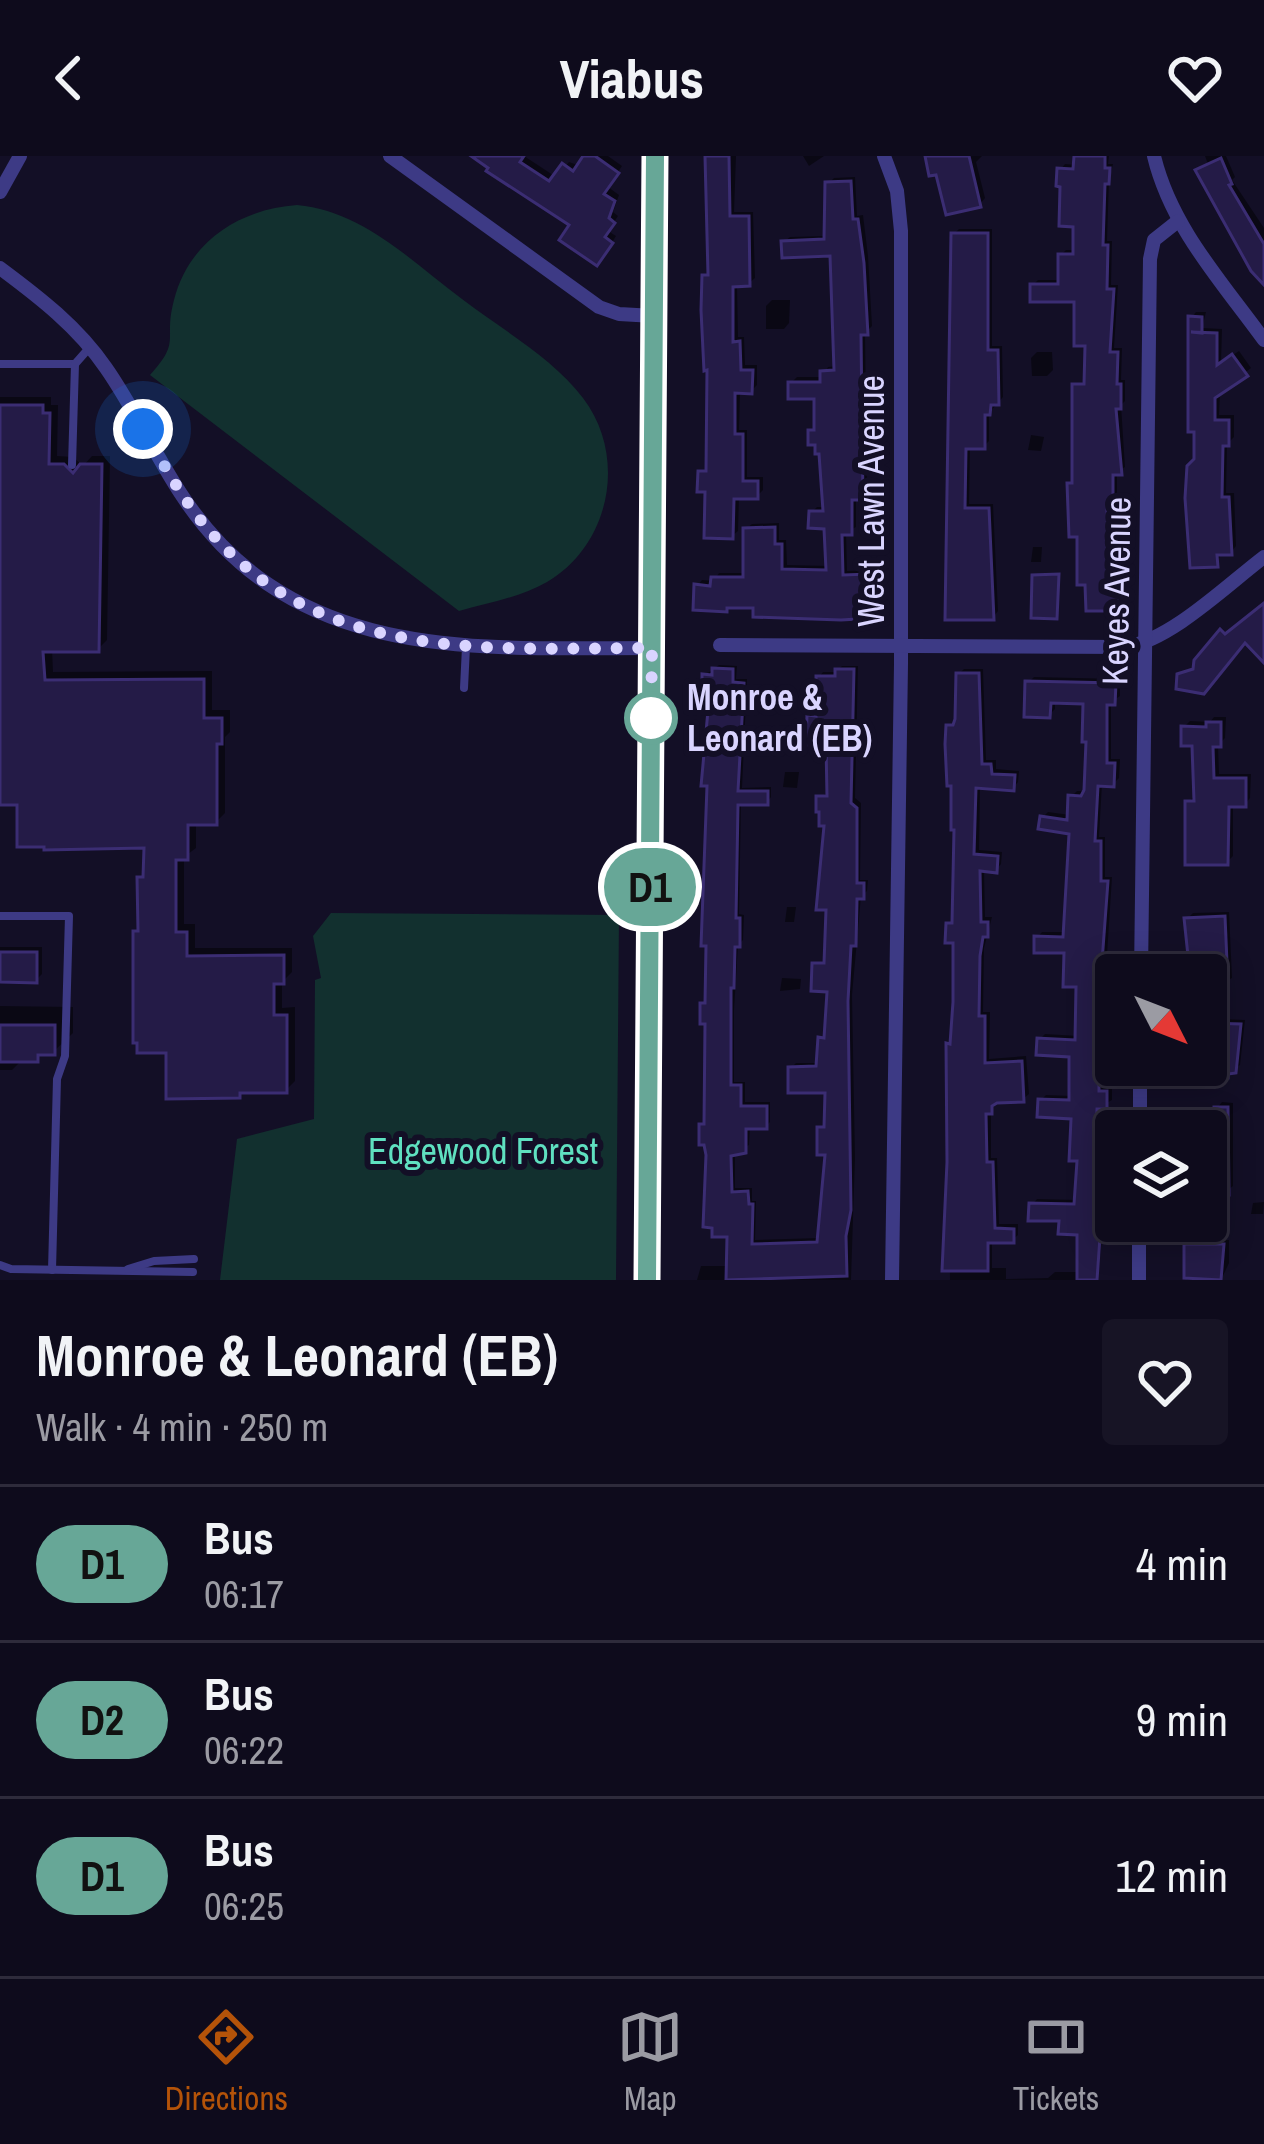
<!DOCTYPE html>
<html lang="en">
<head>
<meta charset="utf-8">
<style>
	:root { --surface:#0e0b1c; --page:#171425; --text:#f1f3f6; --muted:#9b9ba3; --line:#2e2b3b; --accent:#b45309 }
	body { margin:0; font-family:"Archivo Narrow",sans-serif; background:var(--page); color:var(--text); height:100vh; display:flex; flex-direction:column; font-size:45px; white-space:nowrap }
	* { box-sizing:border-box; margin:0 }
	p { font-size:39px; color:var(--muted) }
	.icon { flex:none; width:66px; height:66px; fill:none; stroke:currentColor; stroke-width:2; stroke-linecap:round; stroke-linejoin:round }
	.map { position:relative; height:1124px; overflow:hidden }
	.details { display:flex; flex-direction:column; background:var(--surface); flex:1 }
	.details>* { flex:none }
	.badge { padding:0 24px; border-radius:39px; font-size:42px; line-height:78px }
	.needle { width:78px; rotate:132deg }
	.buttons { position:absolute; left:1095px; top:798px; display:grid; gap:24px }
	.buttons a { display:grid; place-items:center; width:132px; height:132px; border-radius:12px; background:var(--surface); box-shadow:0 6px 30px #0003,0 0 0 3px var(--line); font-size:60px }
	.you { position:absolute; width:60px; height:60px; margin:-30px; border:9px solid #fff; border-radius:50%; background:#1a73e8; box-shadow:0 0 0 18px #1a73e833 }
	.map>.badge { position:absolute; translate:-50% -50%; box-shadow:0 0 0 6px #fff }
	.round { display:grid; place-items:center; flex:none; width:126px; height:126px; border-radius:12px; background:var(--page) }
	.overview { display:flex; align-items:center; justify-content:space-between; height:204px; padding:0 36px }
	h1 { font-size:57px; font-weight:800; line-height:90px }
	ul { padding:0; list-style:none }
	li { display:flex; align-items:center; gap:36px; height:156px; padding:0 36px; border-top:3px solid var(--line) }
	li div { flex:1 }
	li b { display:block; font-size:45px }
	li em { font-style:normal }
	li .badge { min-width:132px; font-weight:700; text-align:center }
	header { display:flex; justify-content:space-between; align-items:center; height:156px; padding:0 36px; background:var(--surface); font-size:54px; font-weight:800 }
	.tabs { display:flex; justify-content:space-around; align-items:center; height:168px; border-top:3px solid var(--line); background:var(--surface); font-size:33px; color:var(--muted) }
	.tabs a { display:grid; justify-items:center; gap:6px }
	.tabs .selected { color:var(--accent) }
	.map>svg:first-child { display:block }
	.green { fill:#12302f }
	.shadow { fill:#0007 }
	.building { fill:#241b47; stroke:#3b2d73; stroke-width:3 }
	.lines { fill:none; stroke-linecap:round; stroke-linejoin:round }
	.lane { stroke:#3d3a85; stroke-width:8 }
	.street { stroke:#3d3a85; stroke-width:14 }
	.secondary { stroke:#6f6bff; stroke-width:21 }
	.line-casing { stroke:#fff; stroke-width:27 }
	.line { stroke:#67a797; stroke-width:18 }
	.walk { stroke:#d9d4ff; stroke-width:12; stroke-dasharray:0 21.6 }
	.stop-dot { fill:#fff; stroke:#67a797; stroke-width:6 }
	.labels { text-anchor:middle; stroke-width:12; stroke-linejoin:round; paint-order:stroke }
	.street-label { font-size:36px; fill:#d9d4ff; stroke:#130f26 }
	.stop-label { font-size:36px; font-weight:bold; fill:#d9d4ff; stroke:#130f26; text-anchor:start }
	.park-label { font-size:36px; fill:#5fe0c0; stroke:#130f26 }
</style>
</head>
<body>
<header><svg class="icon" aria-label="back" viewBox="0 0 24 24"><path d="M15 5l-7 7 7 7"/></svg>Viabus<svg class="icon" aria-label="heart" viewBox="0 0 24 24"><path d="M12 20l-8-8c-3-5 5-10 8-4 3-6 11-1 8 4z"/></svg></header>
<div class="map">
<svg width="1264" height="1124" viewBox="0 0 1264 1124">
	<rect width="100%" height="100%" fill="#130f26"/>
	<g class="green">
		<path d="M297,49C363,55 411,105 462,143C501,173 553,202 583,242C628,301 610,389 547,426C521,441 488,447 459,455L150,219C182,184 163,185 174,144C189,85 240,53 297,49Z"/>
		<polygon points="331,757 619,759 616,1124 220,1124 237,983 314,963 315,824 321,822 313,780"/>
	</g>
	<g class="shadow">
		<polygon points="476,0 524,0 556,21 569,6 580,10 587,0 608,0 622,10 608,31 619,39 613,56 618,60 608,75 616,80 603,101 574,68"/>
		<polygon points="709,0 736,0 734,56 753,56 755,122 749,127 737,128 738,181 744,181 745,209 757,209 757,229 751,235 740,235 739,274 747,274 747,321 763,321 763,334 757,340 739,340 738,375 732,380 701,316 709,311 705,120 711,115"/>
		<polygon points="803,0 824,0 809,10"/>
		<polygon points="931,0 982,0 976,6 985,42 980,48"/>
		<polygon points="1077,0 1109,0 1108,8 1113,8 1109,24 1107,85 1112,85 1111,129 1118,129 1114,192 1122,192 1121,224 1125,224 1125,245 1121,249 1125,311 1117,316 1117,344 1112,349 1113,432 1122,431 1122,446 1117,452 1089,452 1070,328 1075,323 1075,230 1088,224 1088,188 1077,143 1033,129 1038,124 1061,124 1061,99 1066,94 1076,94 1076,68 1060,14 1065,8 1077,9"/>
		<polygon points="1205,0 1226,0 1235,21 1232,24 1264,72 1264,126 1199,14 1208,8"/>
		<polygon points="855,21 857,60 863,59 868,100 872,170 865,177 867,335 856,341 856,371 846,376 847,415 873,414 875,444 860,450 855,460 756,449 697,430 702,424 714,425 719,417 746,417 746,373 752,368 779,367 779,384 786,384 787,409 829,410 827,370 812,356 817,351 826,351 822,295 811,275 817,270 817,240 791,227 797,221 823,221 828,211 837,210 833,97 784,86 790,81 827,80 828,28 834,22"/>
		<polygon points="959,73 992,73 992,190 1002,190 1003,241 989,257 989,285 984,290 970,290 969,348 993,348 998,455 993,461 948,461 954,78"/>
		<polygon points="772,144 790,144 789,167 784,173 766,173 766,150"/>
		<polygon points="1196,156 1206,156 1202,172 1222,173 1221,207 1239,195 1251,212 1220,236 1219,259 1234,259 1234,281 1227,288 1226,337 1234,337 1236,390 1231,396 1222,396 1216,408 1197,304 1191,162"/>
		<polygon points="1037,196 1052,196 1053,214 1047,220 1032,220 1031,202"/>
		<polygon points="0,241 51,241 51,249 58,249 57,300 73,301 83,310 92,300 110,300 107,484 98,493 52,493 53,516 212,515 212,554 230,554 230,576 225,581 225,657 216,666 196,666 196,692 184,701 184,768 195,768 195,792 292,792 292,816 282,826 282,852 295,851 295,925 286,934 244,934 239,939 169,894 136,776 141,771 140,722 146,716 147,689 20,646 0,646"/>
		<polygon points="1031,279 1044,281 1041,295 1028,294"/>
		<polygon points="1033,391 1042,391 1041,406 1031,406"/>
		<polygon points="719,509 737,510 736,523 747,523 742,632 771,631 771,641 767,646 741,646 739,758 744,759 743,784 738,789 734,854 734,926 745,926 745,946 770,946 770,966 766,970 750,970 749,989 735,996 735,1032 752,1032 752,1045 756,1045 755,1084 820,1082 829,996 820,973 825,968 828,934 791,912 796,907 819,907 830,833 815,808 827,804 827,667 819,641 830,636 829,586 810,561 819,556 819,521 823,516 836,516 842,510 858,510 855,642 861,647 860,724 868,724 867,735 861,740 852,839 855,1002 851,1124 697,1124 701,1110 730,1110 730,1078 715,1069 702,969 707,965 708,865 703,848 709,842 713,530 705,519"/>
		<polygon points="964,513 983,513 986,604 996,604 996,613 1019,615 1018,626 1013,632 980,629 979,694 1002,696 1001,708 996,714 984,713 985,761 992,761 984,792 983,856 990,856 989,903 1026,900 1029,938 1023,943 996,944 991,954 991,1002 997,1002 999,1068 1018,1068 1018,1079 1012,1084 992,1084 992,1112 1006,1112 1006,1123 1048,1122 1055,1116 1080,1116 1080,1076 1032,1049 1037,1043 1078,1044 1080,1002 1074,960 1041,944 1046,939 1072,940 1072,898 1040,883 1045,878 1078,880 1079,828 1067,794 1037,782 1042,776 1066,776 1072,676 1043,661 1048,656 1070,659 1071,641 1077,635 1087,635 1086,545 1055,544 1055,553 1049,559 1028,527 1034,521 1120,523 1120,540 1111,546 1111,603 1120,603 1119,622 1113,628 1102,627 1099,681 1105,681 1105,721 1112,721 1107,799 1109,865 1103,872 1103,931 1112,931 1112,944 1101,950 1099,1004 1109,1005 1098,1124 950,1124 949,889 953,884 956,784 949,768 955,762 957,671 949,570 958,564 959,518"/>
		<polygon points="1214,561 1226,561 1225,582 1218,589 1219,618 1251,618 1250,642 1245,648 1233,648 1233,700 1227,706 1188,646 1194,641 1195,587 1184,571 1190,565 1210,566"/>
		<polygon points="785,616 799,616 797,632 783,631"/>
		<polygon points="787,751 796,751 794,766 785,766"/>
		<polygon points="1229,756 1232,822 1223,827 1223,863 1245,864 1240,909 1227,919 1196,918 1196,911 1182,909 1206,909 1206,819 1193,819 1187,763 1193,757"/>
		<polygon points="0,791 42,791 42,818 36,824 0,824"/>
		<polygon points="782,822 801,823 800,833 780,835"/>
		<polygon points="0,850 73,851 73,877 53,896 23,903 12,914 0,914"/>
		<polygon points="1222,946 1233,947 1233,1030 1225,1036 1225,1053 1219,1058 1206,1059 1206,975 1190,975 1190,972 1196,966 1217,966 1217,952"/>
		<polygon points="1264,1046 1263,1058 1251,1058 1253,1047"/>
		<polygon points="1193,1084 1229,1084 1229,1107 1221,1124 1187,1124 1187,1090"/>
	</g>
	<g class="building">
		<polygon points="471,0 524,0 520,6 549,25 562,7 573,15 583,0 595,0 619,17 604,38 615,45 609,62 615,67 605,81 613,87 597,110 559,84 569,69 486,15 488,12"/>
		<polygon points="705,0 729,0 730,60 749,60 750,130 733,131 733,186 740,185 741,214 753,214 752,238 735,237 735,278 743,278 743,325 758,325 758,343 734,343 733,383 704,382 705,336 697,336 698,315 706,315 707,214 704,215 701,154 702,119 708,119"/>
		<polygon points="925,0 969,0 981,51 946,59 936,19 929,20"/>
		<polygon points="1074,0 1105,0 1105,12 1110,12 1109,28 1105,28 1103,89 1108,89 1107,133 1114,133 1110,196 1118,196 1117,228 1121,228 1121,253 1116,253 1122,319 1113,319 1113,352 1107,352 1108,393 1109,436 1118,435 1118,455 1086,455 1085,429 1077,429 1077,381 1069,381 1067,327 1072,327 1072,228 1084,228 1085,190 1074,190 1074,146 1030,146 1030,128 1058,128 1058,98 1073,98 1073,71 1059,70 1060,31 1056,30 1057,12 1073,13"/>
		<polygon points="1221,2 1232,28 1229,29 1264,88 1264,129 1251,115 1195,14"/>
		<polygon points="851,25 853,63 858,63 864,107 868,179 861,179 863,344 852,344 852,379 842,379 843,419 869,418 871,452 856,453 857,463 841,464 753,461 753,452 727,452 727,456 693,454 694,428 710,430 711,421 743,421 743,372 775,371 775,388 782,388 782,413 826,414 824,373 808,372 809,355 823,355 819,298 815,298 815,289 808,289 808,274 814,274 814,243 788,243 788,226 820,226 820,215 834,214 830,100 782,102 781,85 824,83 825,26"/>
		<polygon points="951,77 988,77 988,194 998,194 999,249 991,249 990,259 985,259 985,293 966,293 965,352 989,352 994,464 945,464"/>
		<polygon points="1188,160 1202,161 1202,177 1191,176 1217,177 1217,209 1232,198 1248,220 1215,242 1215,264 1229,264 1229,290 1223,290 1222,341 1229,341 1232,399 1217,399 1218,411 1190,412 1185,342 1187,310 1194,303 1194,276 1188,276"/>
		<polygon points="0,249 43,249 43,257 50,257 49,308 64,308 73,317 80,308 102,308 99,496 43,496 45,524 204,523 204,562 222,562 222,588 217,588 217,669 188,669 188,704 176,704 176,776 187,776 187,800 284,799 284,828 274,828 274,859 287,859 287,937 240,937 240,942 166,943 166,897 137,897 137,887 133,887 133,775 138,775 137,721 143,721 144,692 44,694 44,691 17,691 17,649 0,649"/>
		<polygon points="1059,418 1057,463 1031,462 1032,419"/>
		<polygon points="1264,447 1264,507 1245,487 1204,538 1176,533 1177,518 1193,513 1194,504 1220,473 1225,478"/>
		<polygon points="712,512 733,513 733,526 744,527 738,635 768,635 768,649 738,649 736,762 740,762 740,791 735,791 734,832 731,832 731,929 741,929 741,950 767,950 767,973 746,973 746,997 731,1000 732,1036 748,1035 749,1048 753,1048 752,1088 817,1086 825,999 817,999 817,971 824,971 825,937 788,937 788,911 816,910 818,881 824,882 827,836 811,835 812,807 824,807 826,754 816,754 824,670 819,670 819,656 816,656 816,640 827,640 826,589 806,589 807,559 816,560 816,520 835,520 835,513 854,513 851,647 857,652 857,727 864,727 864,743 857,743 856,790 851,790 848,845 851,1054 846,1080 847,1120 726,1124 727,1081 712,1081 712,1072 703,1071 706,999 704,989 699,989 699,968 704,968 705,868 700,868 700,847 705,847 706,790 701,790 707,630 701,630 710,533 702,533 702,518 712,519"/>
		<polygon points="956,517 979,517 982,608 991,608 992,618 1015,619 1014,635 976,632 974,698 998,700 997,717 980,715 981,766 988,766 988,781 983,781 980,800 979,860 985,860 985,907 1022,905 1024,946 997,947 992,950 992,958 986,958 987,1006 993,1006 995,1072 1014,1073 1014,1087 988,1087 988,1115 942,1115 947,1006 946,887 950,888 953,846 953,787 945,787 946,767 952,767 954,674 951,674 951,630 947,630 945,588 946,569 953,569 955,563"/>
		<polygon points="1025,525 1116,527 1115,549 1107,549 1107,607 1115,607 1114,631 1098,630 1095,685 1101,685 1101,725 1108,725 1102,806 1105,874 1099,874 1099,935 1107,935 1107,953 1097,953 1095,1009 1105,1009 1097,1124 1077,1124 1077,1079 1058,1078 1059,1065 1028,1065 1029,1047 1074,1048 1077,1005 1069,1005 1071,963 1037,961 1038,943 1069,944 1069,901 1036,899 1037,882 1075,884 1076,831 1063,831 1064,797 1034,797 1034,780 1063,781 1069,678 1038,673 1040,660 1067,664 1068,639 1081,640 1084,634 1086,586 1082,586 1083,548 1051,547 1050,562 1024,561"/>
		<polygon points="1206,566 1221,566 1221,591 1213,591 1214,622 1246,622 1246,651 1229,651 1228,709 1185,709 1185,645 1194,645 1192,590 1181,590 1181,570 1206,571"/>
		<polygon points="1225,760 1228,830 1206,830 1206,819 1190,819 1184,762"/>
		<polygon points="0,796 37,796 37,827 0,826"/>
		<polygon points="1206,867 1241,868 1236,917 1228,918 1228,922 1206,922"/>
		<polygon points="0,869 55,869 55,899 38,899 38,906 0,906"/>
		<polygon points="1214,951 1228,951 1229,1039 1220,1039 1220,1061 1206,1062 1206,971 1214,971"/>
		<polygon points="1184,1088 1224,1088 1221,1124 1184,1122"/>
	</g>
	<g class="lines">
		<g class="lane">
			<polyline points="0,208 75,208"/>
			<polyline points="72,309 75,208 90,191"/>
			<polyline points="464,532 466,491"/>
			<polyline points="0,760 69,760 65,900 57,923 52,1114"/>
			<polyline points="0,1109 11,1113 193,1116"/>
			<polyline points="128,1113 154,1105 194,1103"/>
		</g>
		<g class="street">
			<polyline points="390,0 599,151 619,158 654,160"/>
			<polyline points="884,0 897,35 901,75 901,508 892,1124"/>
			<path d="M1154,0C1171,71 1222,126 1264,184"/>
			<polyline points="0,36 20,0"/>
			<path d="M0,112C39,141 78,171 106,212C134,252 154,297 181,338C292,508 475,492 652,492"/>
			<path d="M720,489L1126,491C1171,484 1227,429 1264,401"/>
			<polyline points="1141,819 1150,103 1154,84 1178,65"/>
			<polyline points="1140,975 1140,909"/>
			<polyline points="1139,1124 1139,1065"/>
		</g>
		<polyline class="secondary" points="647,1124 655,0"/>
	</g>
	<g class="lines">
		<g class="line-casing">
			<polyline id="line" points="647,1124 655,0"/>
		</g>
		<use href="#line" class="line"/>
		<path class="walk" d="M143,273C163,307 182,343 208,373C322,509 493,492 652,492L651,566V562"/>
	</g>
	<circle class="stop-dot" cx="651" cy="562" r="24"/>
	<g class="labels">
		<g class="street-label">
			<text transform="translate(871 345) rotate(-90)" y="13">West Lawn Avenue</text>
			<text transform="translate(1116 435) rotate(-89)" y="13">Keyes Avenue</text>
		</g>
		<g class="stop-label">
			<text x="687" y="554">Monroe &amp;<tspan x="687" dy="41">Leonard (EB)</tspan></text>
		</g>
		<g class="park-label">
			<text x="483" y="1008">Edgewood Forest</text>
		</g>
	</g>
</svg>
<div class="buttons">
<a><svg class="needle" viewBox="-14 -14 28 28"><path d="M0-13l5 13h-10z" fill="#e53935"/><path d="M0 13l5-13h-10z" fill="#9b9ba3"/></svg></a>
<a><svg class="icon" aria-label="layers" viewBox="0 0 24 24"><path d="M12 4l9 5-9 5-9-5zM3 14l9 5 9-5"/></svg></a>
</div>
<div class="you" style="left:143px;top:273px"></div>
<b class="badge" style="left:650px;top:731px;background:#67a797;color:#111">D1</b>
</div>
<section class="details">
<div class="overview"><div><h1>Monroe &amp; Leonard (EB)</h1><p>Walk · 4 min · 250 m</p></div><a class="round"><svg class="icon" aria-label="heart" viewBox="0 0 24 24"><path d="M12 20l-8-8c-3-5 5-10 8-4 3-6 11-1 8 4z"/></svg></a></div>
<ul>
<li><span class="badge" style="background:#67a797;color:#111">D1</span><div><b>Bus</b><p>06:17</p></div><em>4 min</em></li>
<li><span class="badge" style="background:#67a797;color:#111">D2</span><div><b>Bus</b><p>06:22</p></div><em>9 min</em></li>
<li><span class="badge" style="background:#67a797;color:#111">D1</span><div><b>Bus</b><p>06:25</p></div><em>12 min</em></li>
</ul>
</section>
<nav class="tabs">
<a class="selected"><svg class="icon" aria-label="directions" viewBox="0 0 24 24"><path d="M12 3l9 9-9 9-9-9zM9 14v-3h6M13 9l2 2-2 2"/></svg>Directions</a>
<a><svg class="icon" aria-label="map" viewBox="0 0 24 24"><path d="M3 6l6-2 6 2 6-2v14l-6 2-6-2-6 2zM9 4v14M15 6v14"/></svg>Map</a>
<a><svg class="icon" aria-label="tickets" viewBox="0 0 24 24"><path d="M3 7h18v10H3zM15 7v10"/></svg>Tickets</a>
</nav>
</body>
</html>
